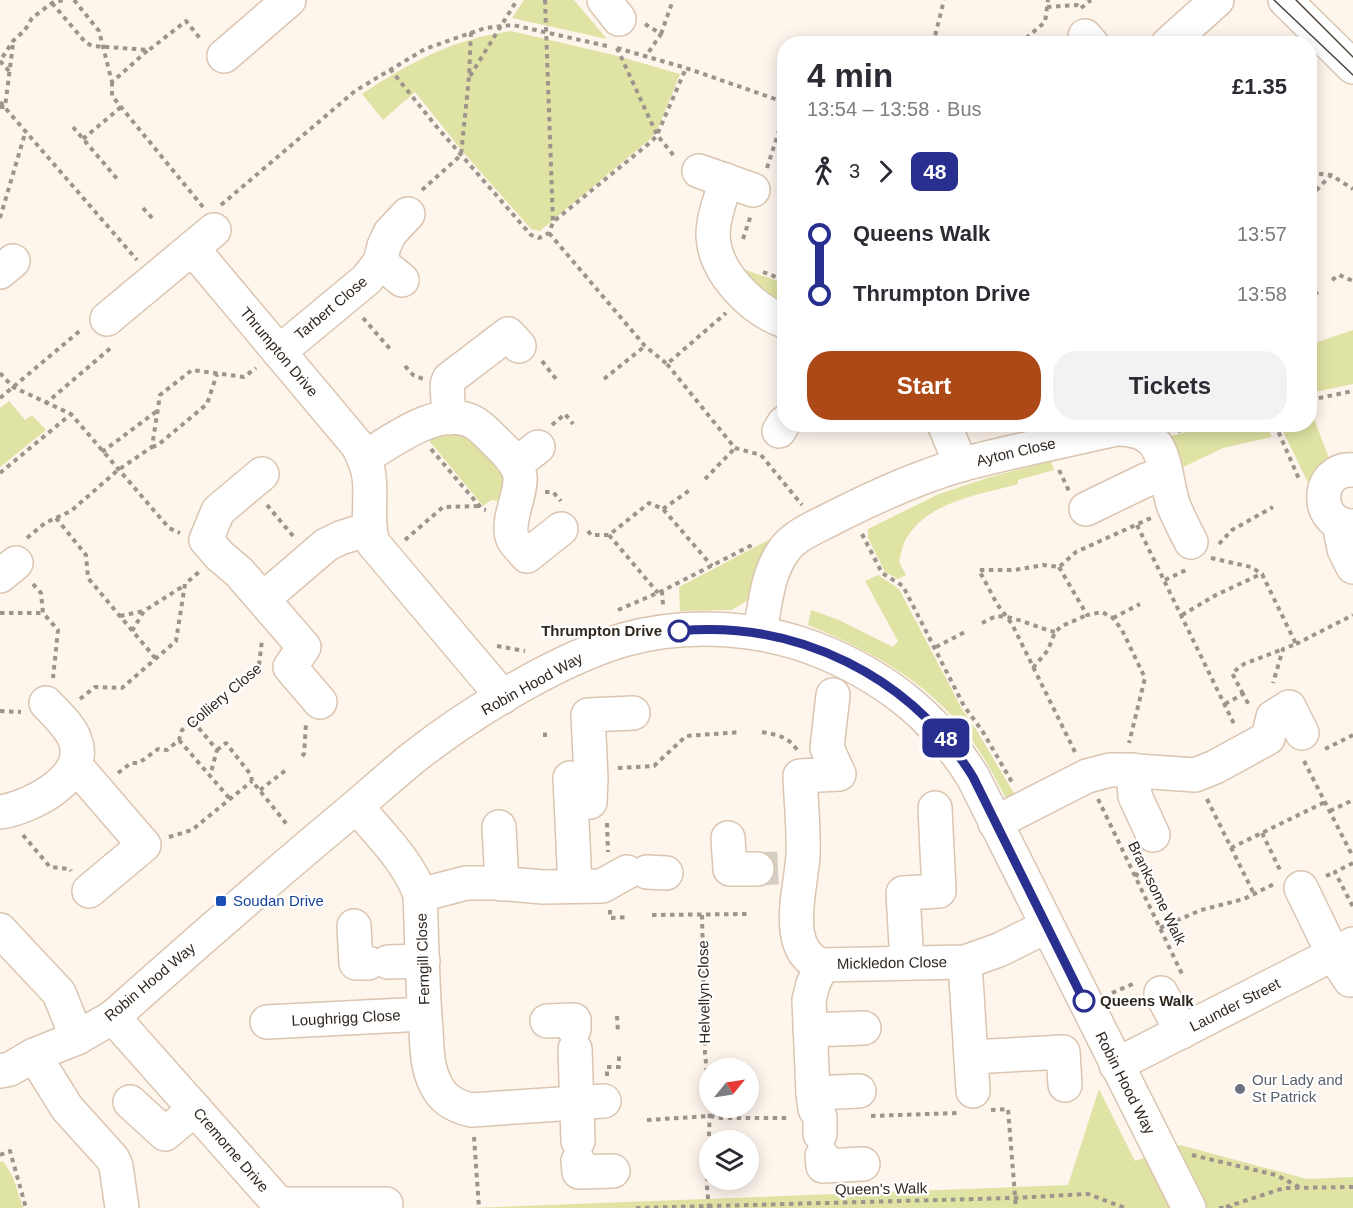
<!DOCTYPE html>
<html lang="en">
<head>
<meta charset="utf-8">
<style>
	:root { --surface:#fff; --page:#f2f2f3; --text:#2b2b33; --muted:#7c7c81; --accent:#ad4916 }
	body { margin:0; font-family:Arial,sans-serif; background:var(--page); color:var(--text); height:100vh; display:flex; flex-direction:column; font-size:22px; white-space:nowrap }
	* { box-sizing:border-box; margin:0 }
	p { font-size:20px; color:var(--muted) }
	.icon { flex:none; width:33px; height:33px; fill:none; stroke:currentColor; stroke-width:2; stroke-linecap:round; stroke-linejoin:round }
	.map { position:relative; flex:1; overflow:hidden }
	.sheet { position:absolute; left:777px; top:36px; width:540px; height:396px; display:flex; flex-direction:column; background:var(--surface); border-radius:24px; box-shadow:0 3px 15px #0003 }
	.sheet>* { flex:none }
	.badge { padding:0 12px; border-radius:9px; font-size:21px; line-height:39px }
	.needle { width:39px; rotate:60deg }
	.fabs { position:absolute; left:699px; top:1058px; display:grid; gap:12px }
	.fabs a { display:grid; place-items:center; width:60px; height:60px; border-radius:50%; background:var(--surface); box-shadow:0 3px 15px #0003; font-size:30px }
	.map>.badge { position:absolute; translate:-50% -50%; box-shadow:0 0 0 3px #fff }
	.legs { display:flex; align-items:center; gap:9px; height:66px; padding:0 30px; font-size:20px }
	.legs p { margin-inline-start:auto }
	.headline { display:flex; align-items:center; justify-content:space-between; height:102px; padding:0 30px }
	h1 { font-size:33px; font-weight:700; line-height:45px }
	.action { display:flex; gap:12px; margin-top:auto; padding:12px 30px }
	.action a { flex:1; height:69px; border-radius:24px; background:var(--accent); color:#fff; font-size:24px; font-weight:700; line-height:69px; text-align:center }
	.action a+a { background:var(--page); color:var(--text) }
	ul { padding:0 30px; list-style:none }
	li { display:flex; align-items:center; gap:21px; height:60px; font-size:22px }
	li i { display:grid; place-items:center; width:9px; height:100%; margin:0 8px; background:currentColor }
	li i::after { content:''; width:15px; height:15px; margin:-8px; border:4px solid; border-radius:50%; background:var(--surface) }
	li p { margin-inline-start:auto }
	li:first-child i { background:linear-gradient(#0000 50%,currentColor 0) }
	li:last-child i { background:linear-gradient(currentColor 50%,#0000 0) }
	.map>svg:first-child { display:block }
	.green { fill:#dfe3a4 }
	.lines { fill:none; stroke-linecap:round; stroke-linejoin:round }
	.minor-tunnel { stroke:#d5ccc4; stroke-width:33; stroke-dasharray:33 16; stroke-linecap:butt }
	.minor-casing { stroke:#dbc5b1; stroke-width:36 }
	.path { stroke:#9d948c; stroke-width:4; stroke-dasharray:4.5 4.5; stroke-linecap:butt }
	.minor { stroke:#fff; stroke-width:33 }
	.tram { stroke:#4d443c; stroke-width:1.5 }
	.line-1-casing { stroke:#fff; stroke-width:14 }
	.line-1 { stroke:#282f8f; stroke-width:9 }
	.stop-1-dot { fill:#fff; stroke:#282f8f; stroke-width:3 }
	.transit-dot { fill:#1a4fb4; stroke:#fff; stroke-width:2 }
	.worship-dot { fill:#6b7280; stroke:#fff; stroke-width:2 }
	.labels { text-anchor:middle; stroke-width:4.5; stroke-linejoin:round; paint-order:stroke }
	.street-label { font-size:15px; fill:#312820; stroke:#fff }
	.stop-label { font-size:15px; font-weight:bold; fill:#312820; stroke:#fff; text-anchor:end }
	.transit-label { font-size:15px; fill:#164399; stroke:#fff; text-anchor:start }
	.worship-label { font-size:15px; fill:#5b616d; stroke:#fff; text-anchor:start }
</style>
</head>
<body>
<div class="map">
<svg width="1353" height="1208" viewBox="0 0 1353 1208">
	<rect width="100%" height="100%" fill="#fef5ed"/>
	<g class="green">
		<polygon points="524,0 574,0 607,39 512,18"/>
		<path d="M511,31L614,55L680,74L657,131L650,139L540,231L531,229L463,152L415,92L383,120L362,94C410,62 453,39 511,31Z"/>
		<polygon points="737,267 784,283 784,312"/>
		<polygon points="1353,330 1353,384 1310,393 1310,343 1312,344"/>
		<polygon points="9,401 25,420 32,415 46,430 0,467 0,408"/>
		<polygon points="1310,408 1331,464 1309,485 1280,425 1310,424"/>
		<polygon points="1220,424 1267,425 1272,437 1223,448 1177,470 1168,441 1170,436"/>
		<polygon points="460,427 509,475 507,502 491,500 483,506 426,437"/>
		<path d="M1051,461L1054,470L1018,480V484C979,495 928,501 906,539C902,546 901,555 899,562L906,575L898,579L885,572L868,538V529L939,494L990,477Z"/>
		<polygon points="772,538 750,599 732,610 680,611 679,587"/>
		<path d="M878,575L899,589L962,709L977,731L1015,795L1007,800C998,784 990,767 980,752C937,686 878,654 808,625L811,610L839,620L893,647L898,641L865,581Z"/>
		<polygon points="1099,1089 1135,1161 1180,1145 1307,1179 1353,1177 1353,1208 472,1208 1068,1185"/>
		<polygon points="3,1161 13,1177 23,1208 0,1208 0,1162"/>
	</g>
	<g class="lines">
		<polyline class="minor-tunnel" points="757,869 778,868"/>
		<g class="minor-casing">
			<g id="minor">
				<polyline points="604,0 619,19"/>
				<polyline points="1285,0 1353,67"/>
				<polyline points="1085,36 1092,44"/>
				<polyline points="1168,44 1217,0"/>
				<polyline points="224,56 289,0"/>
				<polyline points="699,171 753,190"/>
				<path d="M726,180C721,198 713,217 713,235C714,272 751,309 784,321"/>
				<path d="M192,248L358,446C363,456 368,466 369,477C372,499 366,521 373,543L503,697"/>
				<polyline points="380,262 402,280"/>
				<polyline points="0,272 13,261"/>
				<polyline points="107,319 214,230"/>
				<polyline points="279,352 367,279 380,262 384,246 390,233 408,214"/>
				<polyline points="449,418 447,385 449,379 508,334 519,346"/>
				<polyline points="944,424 961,465"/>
				<polyline points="779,431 784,423"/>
				<path d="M364,458C392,441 439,404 473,422C481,426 490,436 497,443C506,452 518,463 520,476C522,494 505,523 513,539C516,545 523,551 527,556L561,529"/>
				<polyline points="516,464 538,447"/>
				<path d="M1353,470C1315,467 1313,526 1353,526"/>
				<polyline points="262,474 218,511 206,540 220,556 239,572 304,647 290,667 320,702"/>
				<polyline points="1086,509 1146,480 1165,474"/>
				<polyline points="1339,523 1344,549 1353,567"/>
				<polyline points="0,576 16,563"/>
				<polyline points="263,599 326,545 340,538 369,529"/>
				<path d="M760,633C765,605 767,574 784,550C796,534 816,527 833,518C874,497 916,478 960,465C1011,451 1065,441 1116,429C1168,428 1162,466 1173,504C1178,517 1185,530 1191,542"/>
				<path d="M833,695L827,748L839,774L800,776C801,802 804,829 803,855C802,885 780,951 822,965L965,962L999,950L1047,926"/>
				<polyline points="75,765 144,845 89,891"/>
				<polyline points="1133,770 1135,796 1153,835"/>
				<polyline points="570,778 575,886"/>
				<polyline points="590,802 591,777 588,715 633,713"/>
				<path d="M357,807C378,832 410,863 420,895C422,940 422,985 426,1030C427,1049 427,1068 436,1085C443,1100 457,1107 472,1110L604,1101"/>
				<path d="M0,812C29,808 90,778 75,740C70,726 56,714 46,703"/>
				<polyline points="995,823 1087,776 1110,770 1123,770 1195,775 1215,767 1268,738 1273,717 1289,707 1302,733"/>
				<polyline points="499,827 502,884"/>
				<polyline points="728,838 730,869 757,869"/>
				<polyline points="647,872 666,873"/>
				<polyline points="1301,888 1333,954 1350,980"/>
				<polyline points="420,895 466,883 497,883 543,887 602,886 627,872"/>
				<polyline points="354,926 356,963 368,963"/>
				<polyline points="0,930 59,993 77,1038"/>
				<polyline points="388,962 423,961"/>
				<polyline points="965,962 973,1091"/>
				<polyline points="907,963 903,893 939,891 935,808"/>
				<polyline points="1161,993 1182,1032"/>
				<polyline points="113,1017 279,1204 386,1204"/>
				<polyline points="547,1021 574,1020 574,1029"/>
				<polyline points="267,1022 424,1014"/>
				<polyline points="810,1030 864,1028"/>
				<polyline points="575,1049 578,1141"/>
				<polyline points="34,1055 67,1108 113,1159 116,1166 122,1208"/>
				<polyline points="971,1057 1063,1052 1065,1085"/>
				<polyline points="1116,1065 1353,944"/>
				<path d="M0,1071L10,1069L34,1055L77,1038L113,1017C186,952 259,888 334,825C361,803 387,779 414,757C470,713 556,660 623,640C689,621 766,627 828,654C890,681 937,719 973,777L1189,1208"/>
				<polyline points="813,1093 859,1091"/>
				<polyline points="130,1102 165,1134 195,1109"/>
				<polyline points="820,1134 820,1117 815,1109 813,1093 809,1000 813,984 822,965"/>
				<polyline points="822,1156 823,1166 863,1164"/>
				<polyline points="578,1161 579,1172 613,1171"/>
			</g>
		</g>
		<g class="path">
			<polyline points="74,0 99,31 112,82 148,50"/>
			<polyline points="545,0 553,222"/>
			<polyline points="52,3 86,43 93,46 149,50 186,21 202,41"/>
			<polyline points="1047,7 1077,5 1081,8"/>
			<polyline points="1081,8 1091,0"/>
			<polyline points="645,24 661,34 646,56"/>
			<polyline points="661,34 673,0"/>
			<polyline points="933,44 944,0"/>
			<polyline points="1019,44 1045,22 1048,0"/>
			<polyline points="617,48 686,68 784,102"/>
			<polyline points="617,48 657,135 675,157"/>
			<polyline points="390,69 436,126 531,235 539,238 549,233 553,222 652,141 657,135 686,68"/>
			<polyline points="9,71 0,61 13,41 25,30 32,18 52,3 64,0"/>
			<polyline points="470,76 517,0"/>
			<polyline points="112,82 112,96 203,207"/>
			<polyline points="0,102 137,260"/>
			<polyline points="0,107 5,107 13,44"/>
			<polyline points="73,127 118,180"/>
			<polyline points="83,139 121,107"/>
			<polyline points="767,168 784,115"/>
			<polyline points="1310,173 1331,175 1353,189"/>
			<polyline points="422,190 461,155 469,77 471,32"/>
			<polyline points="1310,197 1331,175"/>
			<polyline points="221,205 355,91 425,49 485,28 513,25 607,46"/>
			<polyline points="143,208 153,219"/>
			<polyline points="0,218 26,130"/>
			<polyline points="549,233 645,346 667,364 726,313"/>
			<polyline points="743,239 751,215"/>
			<polyline points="763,272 784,280"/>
			<polyline points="1332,280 1339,275 1353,281"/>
			<polyline points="1310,299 1318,292"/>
			<polyline points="363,318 390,349"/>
			<polyline points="542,361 556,379"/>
			<polyline points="667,364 735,448 761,455"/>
			<polyline points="405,366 413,375 423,379"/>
			<polyline points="0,373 13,387 71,414 169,528 180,533"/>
			<polyline points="604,379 645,346"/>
			<polyline points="0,398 82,329"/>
			<polyline points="1310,400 1353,391"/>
			<polyline points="45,404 113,346"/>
			<polyline points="1275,424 1299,479"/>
			<polyline points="552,425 565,414 573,424"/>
			<polyline points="1178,431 1203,424"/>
			<polyline points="152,447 158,445 207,404 217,374"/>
			<polyline points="431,449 482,509 486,510"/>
			<polyline points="102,452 157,411"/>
			<polyline points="761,455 802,505"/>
			<polyline points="1059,470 1069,491"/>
			<polyline points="0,473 71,414"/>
			<polyline points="705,479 735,448"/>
			<polyline points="545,492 553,492 561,501"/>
			<polyline points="267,505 293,536"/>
			<polyline points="663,509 690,490"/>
			<polyline points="56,518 86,555 88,578 156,659"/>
			<polyline points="1137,525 1235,726"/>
			<polyline points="588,531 591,535 609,535 649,503 663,509 712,566"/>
			<polyline points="862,534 882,573 903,586 964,706 983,732 1013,784"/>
			<polyline points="609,535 658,593"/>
			<polyline points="27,538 45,523 71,511 118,470 152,447 160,395 192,370 244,377 256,368"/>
			<polyline points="405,540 443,507 479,506"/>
			<polyline points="1219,544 1232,530 1273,507"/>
			<polyline points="1211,558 1251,567 1262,574 1296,644 1283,649 1273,683"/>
			<polyline points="1059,567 1087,615 1102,612 1113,618 1122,630 1145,678 1129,743"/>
			<polyline points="1165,580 1186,570"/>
			<polyline points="33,584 41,593 43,613 58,630 53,678"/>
			<polyline points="662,591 663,606"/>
			<polyline points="618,610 662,591 754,544"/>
			<polyline points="0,613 43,613"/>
			<polyline points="1182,615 1216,595 1261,574"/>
			<polyline points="120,616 144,611"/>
			<polyline points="1113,618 1140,604"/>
			<path d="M982,623C986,621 991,618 995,617C1009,613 1039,629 1055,632"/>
			<polyline points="132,631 144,611 185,585"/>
			<polyline points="1296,644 1353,615"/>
			<polyline points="497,646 525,651"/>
			<polyline points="936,647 965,632"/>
			<polyline points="259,665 262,640"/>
			<polyline points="1033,668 1048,650 1055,632 1062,626 1087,615"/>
			<polyline points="1243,694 1232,673 1244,664 1283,649"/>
			<polyline points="80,699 95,687 122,688 176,641 185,584 199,572"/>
			<polyline points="1225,704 1243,694 1250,707"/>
			<polyline points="0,711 21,712"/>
			<polyline points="193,721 217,750 210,776"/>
			<path d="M762,732C777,735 788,736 797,750"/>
			<polyline points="545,737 545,732"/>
			<polyline points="179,740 230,799"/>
			<polyline points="1325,749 1353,735"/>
			<polyline points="217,750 226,743 251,775 252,781 289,827"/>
			<polyline points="1075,752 1012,624 997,604 979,570 1014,570 1044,565 1059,567 1076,552 1151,518"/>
			<polyline points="302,756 304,754 306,724"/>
			<polyline points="1304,761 1353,857"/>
			<polyline points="618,768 654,766 686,736 741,732"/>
			<polyline points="118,773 131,763 139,763 158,749 167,750 179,740 182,730 263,663"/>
			<polyline points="260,790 286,770"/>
			<polyline points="1098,799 1182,974"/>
			<polyline points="1207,799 1254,894"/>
			<polyline points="1330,811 1353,800"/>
			<polyline points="607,823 608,852"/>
			<polyline points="1262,833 1280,870"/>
			<polyline points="23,835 50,867 70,869 71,871"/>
			<polyline points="169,837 192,830 252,781"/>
			<polyline points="1231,848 1325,802"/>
			<polyline points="1353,863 1335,872 1353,907"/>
			<polyline points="1326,876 1335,872"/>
			<polyline points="1136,877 1143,859"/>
			<polyline points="610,910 610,918 629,917"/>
			<polyline points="652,915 747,914"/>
			<polyline points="702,915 705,1053 710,1106"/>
			<polyline points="1160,928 1201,910 1244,899 1274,884"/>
			<polyline points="1112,993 1135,983"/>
			<polyline points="617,1016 618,1033"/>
			<polyline points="607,1076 607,1067 619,1067 619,1055"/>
			<polyline points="991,1110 1008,1109 1016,1208"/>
			<polyline points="871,1116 957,1113"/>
			<polyline points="647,1120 710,1116 721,1118 789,1118"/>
			<polyline points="474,1137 479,1208"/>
			<polyline points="0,1155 10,1151 26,1208"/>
			<polyline points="1192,1155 1276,1175 1303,1189"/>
			<polyline points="1226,1207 1284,1188 1353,1187"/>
			<polyline points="636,1208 1014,1198 1088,1194 1125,1208"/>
			<polyline points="709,1208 707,1187 710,1107"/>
			<polyline points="1219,1208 1234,1208"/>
		</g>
		<use href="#minor" class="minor"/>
		<g class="tram">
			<polyline points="1274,0 1353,75"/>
			<polyline points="1296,0 1353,57"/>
		</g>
	</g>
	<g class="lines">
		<g class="line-1-casing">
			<path id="line-1" d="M679,631C797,620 911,676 973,777L1084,1001"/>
		</g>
		<use href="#line-1" class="line-1"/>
	</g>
	<g class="stop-1-dot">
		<circle cx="679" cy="631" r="10"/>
		<circle cx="1084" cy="1001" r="10"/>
	</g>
	<rect class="transit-dot" x="215" y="895" width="12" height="12" rx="3"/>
	<circle class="worship-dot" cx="1240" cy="1089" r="6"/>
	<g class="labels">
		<g class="street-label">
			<text transform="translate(331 308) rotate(-40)" y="5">Tarbert Close</text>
			<text transform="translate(279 352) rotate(50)" y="5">Thrumpton Drive</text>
			<text transform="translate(1016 452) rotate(-13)" y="5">Ayton Close</text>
			<text transform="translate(532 684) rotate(-29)" y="5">Robin Hood Way</text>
			<text transform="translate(224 696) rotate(-40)" y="5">Colliery Close</text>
			<text transform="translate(1157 893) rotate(64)" y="5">Branksome Walk</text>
			<text transform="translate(423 959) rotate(-92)" y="5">Ferngill Close</text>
			<text transform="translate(892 963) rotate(-1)" y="5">Mickledon Close</text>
			<text transform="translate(150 982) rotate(-40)" y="5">Robin Hood Way</text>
			<text transform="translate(704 992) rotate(-91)" y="5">Helvellyn Close</text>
			<text transform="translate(1235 1005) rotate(-27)" y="5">Launder Street</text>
			<text transform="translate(346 1018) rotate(-3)" y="5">Loughrigg Close</text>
			<text transform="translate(1125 1083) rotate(63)" y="5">Robin Hood Way</text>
			<text transform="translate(231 1150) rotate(49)" y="5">Cremorne Drive</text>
			<text transform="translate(881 1189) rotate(-1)" y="5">Queen's Walk</text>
		</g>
		<g class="stop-label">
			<text x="662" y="636">Thrumpton Drive</text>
			<text x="1100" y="1006" text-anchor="start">Queens Walk</text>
		</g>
		<g class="transit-label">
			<text x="233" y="906">Soudan Drive</text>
		</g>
		<g class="worship-label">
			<text x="1252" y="1085">Our Lady and<tspan x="1252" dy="17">St Patrick</tspan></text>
		</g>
	</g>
</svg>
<div class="fabs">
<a><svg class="needle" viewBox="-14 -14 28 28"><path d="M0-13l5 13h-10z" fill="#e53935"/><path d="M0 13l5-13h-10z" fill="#7c7c81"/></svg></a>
<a><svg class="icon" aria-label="layers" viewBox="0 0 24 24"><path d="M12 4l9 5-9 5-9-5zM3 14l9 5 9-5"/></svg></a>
</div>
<b class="badge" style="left:946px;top:738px;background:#282f8f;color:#fff">48</b>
<section class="sheet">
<div class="headline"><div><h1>4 min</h1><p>13:54 – 13:58 · Bus</p></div><b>£1.35</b></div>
<div class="legs"><svg class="icon" aria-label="walk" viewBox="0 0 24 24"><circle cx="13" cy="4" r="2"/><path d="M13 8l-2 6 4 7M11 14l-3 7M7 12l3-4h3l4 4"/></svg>3<svg class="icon" aria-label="forward" viewBox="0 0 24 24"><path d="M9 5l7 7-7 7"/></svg><b class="badge" style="background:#282f8f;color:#fff">48</b></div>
<ul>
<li><i style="color:#282f8f"></i><b>Queens Walk</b><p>13:57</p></li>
<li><i style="color:#282f8f"></i><b>Thrumpton Drive</b><p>13:58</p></li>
</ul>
<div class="action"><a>Start</a><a>Tickets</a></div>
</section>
</div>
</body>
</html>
